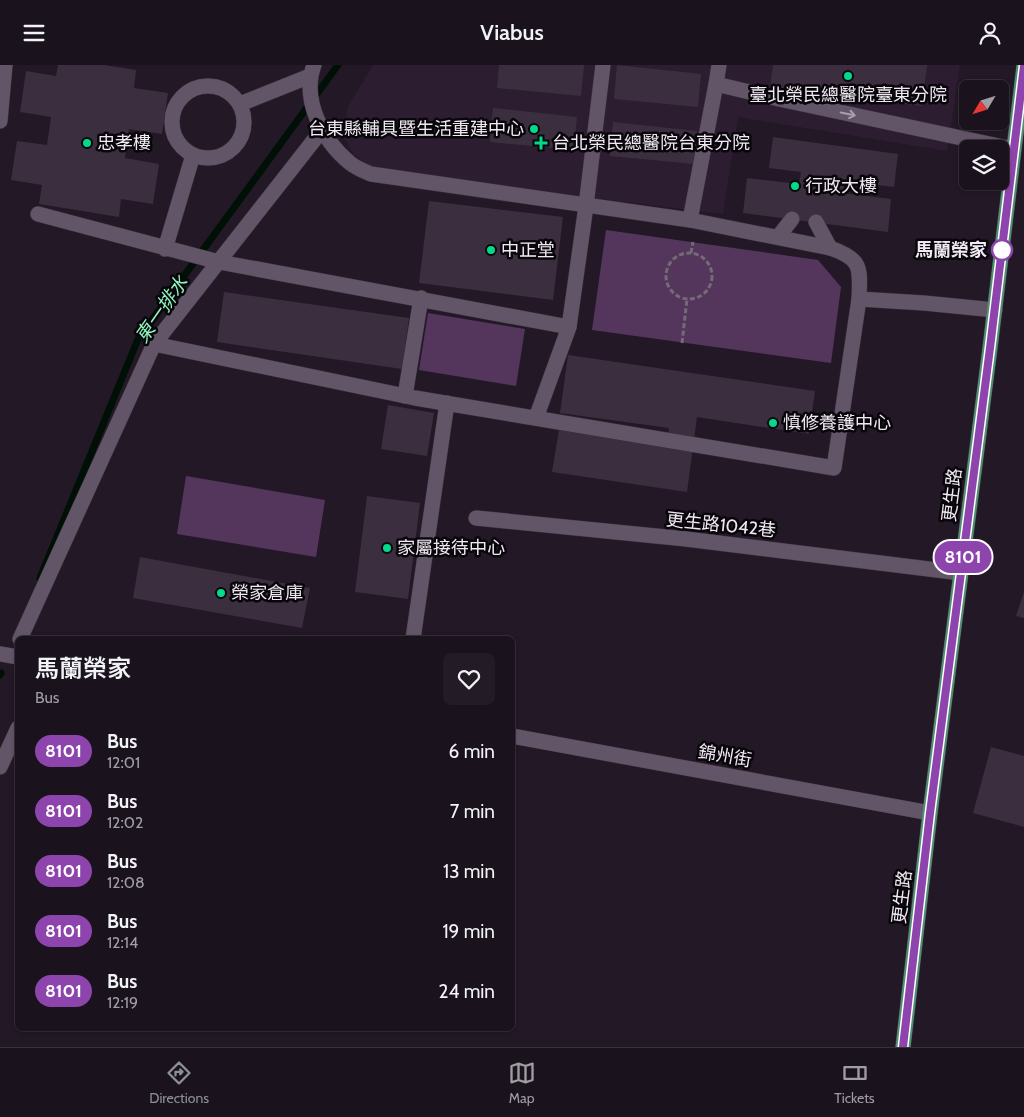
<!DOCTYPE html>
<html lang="en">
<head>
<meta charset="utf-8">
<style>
	:root { --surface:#1a121c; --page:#231b25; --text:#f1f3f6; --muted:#9f9ea3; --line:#38323b; --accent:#8c9099 }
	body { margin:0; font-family:Cabin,"Noto Sans TC",sans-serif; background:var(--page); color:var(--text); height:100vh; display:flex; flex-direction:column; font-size:19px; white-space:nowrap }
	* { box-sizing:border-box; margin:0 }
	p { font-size:16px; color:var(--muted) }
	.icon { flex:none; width:28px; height:28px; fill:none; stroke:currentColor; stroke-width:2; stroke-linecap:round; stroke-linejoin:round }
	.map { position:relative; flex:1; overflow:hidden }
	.panel { position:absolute; left:15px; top:571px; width:500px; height:395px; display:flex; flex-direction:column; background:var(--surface); border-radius:8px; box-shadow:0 1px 4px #0004,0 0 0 1px var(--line) }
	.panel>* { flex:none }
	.badge { padding:0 10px; border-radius:16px; font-size:18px; line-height:32px }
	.needle { width:32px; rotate:232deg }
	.fabs { position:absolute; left:959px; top:15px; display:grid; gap:10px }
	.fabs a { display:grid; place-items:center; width:50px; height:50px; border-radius:8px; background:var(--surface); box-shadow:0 1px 4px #0004,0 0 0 1px var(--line); font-size:25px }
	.map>.badge { position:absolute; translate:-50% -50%; box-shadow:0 0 0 2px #fff }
	.round { display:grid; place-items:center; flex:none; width:52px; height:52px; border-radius:8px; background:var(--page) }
	.head { display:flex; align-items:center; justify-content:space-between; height:85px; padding:0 20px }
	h1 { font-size:24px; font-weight:600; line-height:38px }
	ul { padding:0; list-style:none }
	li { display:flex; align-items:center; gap:15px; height:60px; padding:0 20px }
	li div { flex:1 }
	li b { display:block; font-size:19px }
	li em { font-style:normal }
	li .badge { min-width:55px; font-weight:700; text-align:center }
	header { display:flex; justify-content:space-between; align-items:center; height:65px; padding:0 20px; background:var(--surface); font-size:22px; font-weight:600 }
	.tab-bar { display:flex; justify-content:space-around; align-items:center; height:70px; border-top:1px solid var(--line); background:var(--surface); font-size:14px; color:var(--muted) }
	.tab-bar a { display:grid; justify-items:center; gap:2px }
	.tab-bar .current { color:var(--accent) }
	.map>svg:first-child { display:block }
	.built { fill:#2c1d31 }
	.green { fill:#54365d }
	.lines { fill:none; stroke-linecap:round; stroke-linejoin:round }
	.stream { stroke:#001006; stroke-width:7 }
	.building { fill:#3b2f3f }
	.minor-casing { stroke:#3a323c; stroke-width:16 }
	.major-casing { stroke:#3a323c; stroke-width:16 }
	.path { stroke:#756b77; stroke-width:3; stroke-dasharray:5 2.5; stroke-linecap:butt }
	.minor { stroke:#625567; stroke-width:15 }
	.major { stroke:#518f75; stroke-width:15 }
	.oneway { stroke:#a99eac }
	.line-casing { stroke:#fff; stroke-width:11 }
	.line { stroke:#8e44ad; stroke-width:8 }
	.poi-dot { fill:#01d98b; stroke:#09060b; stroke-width:2 }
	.stop-dot { fill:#fff; stroke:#8e44ad; stroke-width:2.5 }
	.labels { text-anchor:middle; stroke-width:5; stroke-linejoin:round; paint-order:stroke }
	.poi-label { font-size:18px; fill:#f0e8f2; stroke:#09060b; text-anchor:start }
	.stop-label { font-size:18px; font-weight:bold; fill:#f0e8f2; stroke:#09060b; text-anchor:end }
	.street-label { font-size:18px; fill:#f0e8f2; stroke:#09060b }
	.water-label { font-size:19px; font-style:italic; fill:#8ff6be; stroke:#09060b }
</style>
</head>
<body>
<header><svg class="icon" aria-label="menu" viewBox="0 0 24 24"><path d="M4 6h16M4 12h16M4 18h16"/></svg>Viabus<svg class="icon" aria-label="person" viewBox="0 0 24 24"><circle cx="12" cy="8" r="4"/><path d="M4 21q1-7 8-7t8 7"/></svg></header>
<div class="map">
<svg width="1024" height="982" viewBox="0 0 1024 982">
	<rect width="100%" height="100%" fill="#231826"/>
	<polygon class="built" points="373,0 960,0 947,86 738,52 723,149 391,108 372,102 354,90 343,70 348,41"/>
	<g class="green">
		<polygon points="606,165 818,195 841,222 831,298 592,265"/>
		<polygon points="428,248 525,264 516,321 419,305"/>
		<polygon points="186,411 325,435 316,492 177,469"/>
	</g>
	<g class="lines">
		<g class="stream">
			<polyline points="40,513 138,274 338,0"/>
			<polyline points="0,610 1,608"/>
		</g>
	</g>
	<g class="building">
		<polygon points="58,0 104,0 136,5 134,23 168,28 162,69 129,64 125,93 159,99 153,139 121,134 119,152 39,139 42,120 11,115 17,76 47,80 51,52 20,47 26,6 56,11"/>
		<polygon points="499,0 584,0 581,31 497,23"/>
		<polygon points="617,0 701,9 698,42 614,34"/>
		<polygon points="773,0 927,0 922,41 770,23"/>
		<polygon points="493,43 577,52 574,85 490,77"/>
		<polygon points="613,57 697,66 694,99 610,91"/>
		<polygon points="773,72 898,89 894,122 845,116 843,128 891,134 888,167 743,148 747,113 799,119 801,107 769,103"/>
		<polygon points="429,136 563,152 553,235 419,218"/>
		<polygon points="224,227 409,253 402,304 217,277"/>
		<polygon points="568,290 815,326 809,369 697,352 687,427 552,407 559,365 667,380 669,363 560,348"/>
		<polygon points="388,340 434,348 427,391 381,384"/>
		<polygon points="367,431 420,438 408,534 355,527"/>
		<polygon points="140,492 310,523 302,563 133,533"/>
		<polygon points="1024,527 1024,553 1016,551"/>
		<polygon points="991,682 1024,691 1024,762 973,748"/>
	</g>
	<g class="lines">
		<g class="minor-casing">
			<g id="minor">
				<path d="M314,0C301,35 323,76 350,98C356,103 364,106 371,109L690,155L830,183C863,194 860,204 859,234L924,238L995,245"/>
				<polyline points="719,0 716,19 779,34 1013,84"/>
				<circle cx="208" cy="57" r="36"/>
				<polyline points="240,39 310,11"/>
				<polyline points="0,56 5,0"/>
				<polyline points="322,65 154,279 415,333 834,403 859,234"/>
				<polyline points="38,149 219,197 569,262 586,141 603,0"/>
				<polyline points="690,155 716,19"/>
				<polyline points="816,157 830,183"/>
				<polyline points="778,172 792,154"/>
				<polyline points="165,184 193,90"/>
				<polyline points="405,331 421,233"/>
				<polyline points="536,353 569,262"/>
				<polyline points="476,453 686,474 961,508"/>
				<polyline points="20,574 154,279"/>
				<polyline points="413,574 447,338"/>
				<polyline points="0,589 18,592"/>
				<polyline points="512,671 930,748"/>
				<polyline points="0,702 18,663"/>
			</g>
		</g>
		<g class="major-casing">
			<polyline id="major" points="903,982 930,748 990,283 1024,1"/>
		</g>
		<g class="path">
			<polyline points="691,188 693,177"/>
			<circle cx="689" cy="211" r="23"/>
			<polyline points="682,278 687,234"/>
		</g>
		<use href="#minor" class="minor"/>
		<use href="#major" class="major"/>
	</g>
	<defs><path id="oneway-shaft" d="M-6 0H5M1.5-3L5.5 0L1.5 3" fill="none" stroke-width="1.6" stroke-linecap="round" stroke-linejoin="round" transform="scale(1.25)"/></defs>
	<use class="oneway" href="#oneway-shaft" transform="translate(848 49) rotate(12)"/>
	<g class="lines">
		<g class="line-casing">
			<polyline id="line" points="903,982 930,748 990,283 1024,1"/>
		</g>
		<use href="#line" class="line"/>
	</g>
	<g class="poi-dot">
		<circle cx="848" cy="11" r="5"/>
		<circle cx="534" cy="64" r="5"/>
		<circle cx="87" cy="78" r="5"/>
		<path d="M538.5 70.5h5v5h5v5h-5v5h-5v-5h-5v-5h5z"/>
		<circle cx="795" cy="121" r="5"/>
		<circle cx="491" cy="185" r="5"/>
		<circle cx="773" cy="358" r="5"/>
		<circle cx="387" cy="483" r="5"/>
		<circle cx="221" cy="528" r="5"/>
	</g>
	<circle class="stop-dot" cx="1002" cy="185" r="10"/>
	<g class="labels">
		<g class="poi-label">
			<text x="848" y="36" text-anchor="middle">臺北榮民總醫院臺東分院</text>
			<text x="524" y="70" text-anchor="end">台東縣輔具暨生活重建中心</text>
			<text x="97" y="84">忠孝樓</text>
			<text x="552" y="84">台北榮民總醫院台東分院</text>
			<text x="805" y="127">行政大樓</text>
			<text x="501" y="191">中正堂</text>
			<text x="783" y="364">慎修養護中心</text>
			<text x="397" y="489">家屬接待中心</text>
			<text x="231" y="534">榮家倉庫</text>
		</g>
		<g class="stop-label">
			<text x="987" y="191">馬蘭榮家</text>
		</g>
		<g class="street-label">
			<text transform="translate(952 430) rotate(-83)" y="6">更生路</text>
			<text transform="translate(721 460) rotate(6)" y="6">更生路1042巷</text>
			<text transform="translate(725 691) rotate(10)" y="6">錦州街</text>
			<text transform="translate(902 832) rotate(-83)" y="6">更生路</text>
		</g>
		<g class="water-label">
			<text transform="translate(161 244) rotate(-55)" y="7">東一排水</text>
		</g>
	</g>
</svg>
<div class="fabs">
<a><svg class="needle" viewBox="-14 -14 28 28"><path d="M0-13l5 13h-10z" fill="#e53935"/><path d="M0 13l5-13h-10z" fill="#9f9ea3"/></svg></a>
<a><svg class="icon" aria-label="layers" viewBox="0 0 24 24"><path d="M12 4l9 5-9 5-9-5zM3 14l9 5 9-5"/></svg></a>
</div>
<b class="badge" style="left:963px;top:492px;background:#8e44ad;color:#fff">8101</b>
<section class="panel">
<div class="head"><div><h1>馬蘭榮家</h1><p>Bus</p></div><a class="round"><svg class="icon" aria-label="heart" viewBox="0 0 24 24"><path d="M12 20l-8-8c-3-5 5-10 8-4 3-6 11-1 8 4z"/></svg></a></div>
<ul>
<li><span class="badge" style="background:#8e44ad;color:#fff">8101</span><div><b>Bus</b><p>12:01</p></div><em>6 min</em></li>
<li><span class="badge" style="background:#8e44ad;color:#fff">8101</span><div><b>Bus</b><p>12:02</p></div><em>7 min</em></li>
<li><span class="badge" style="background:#8e44ad;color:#fff">8101</span><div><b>Bus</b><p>12:08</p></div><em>13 min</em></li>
<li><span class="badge" style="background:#8e44ad;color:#fff">8101</span><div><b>Bus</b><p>12:14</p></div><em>19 min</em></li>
<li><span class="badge" style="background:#8e44ad;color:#fff">8101</span><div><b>Bus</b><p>12:19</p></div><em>24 min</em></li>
</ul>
</section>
</div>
<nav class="tab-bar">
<a class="current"><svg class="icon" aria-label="directions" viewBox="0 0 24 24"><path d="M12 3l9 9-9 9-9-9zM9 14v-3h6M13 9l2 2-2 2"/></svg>Directions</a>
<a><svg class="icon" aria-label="map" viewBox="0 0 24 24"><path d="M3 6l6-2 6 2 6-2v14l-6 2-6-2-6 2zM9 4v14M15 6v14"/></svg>Map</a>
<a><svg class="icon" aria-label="tickets" viewBox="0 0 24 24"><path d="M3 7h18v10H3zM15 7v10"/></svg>Tickets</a>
</nav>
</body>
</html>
